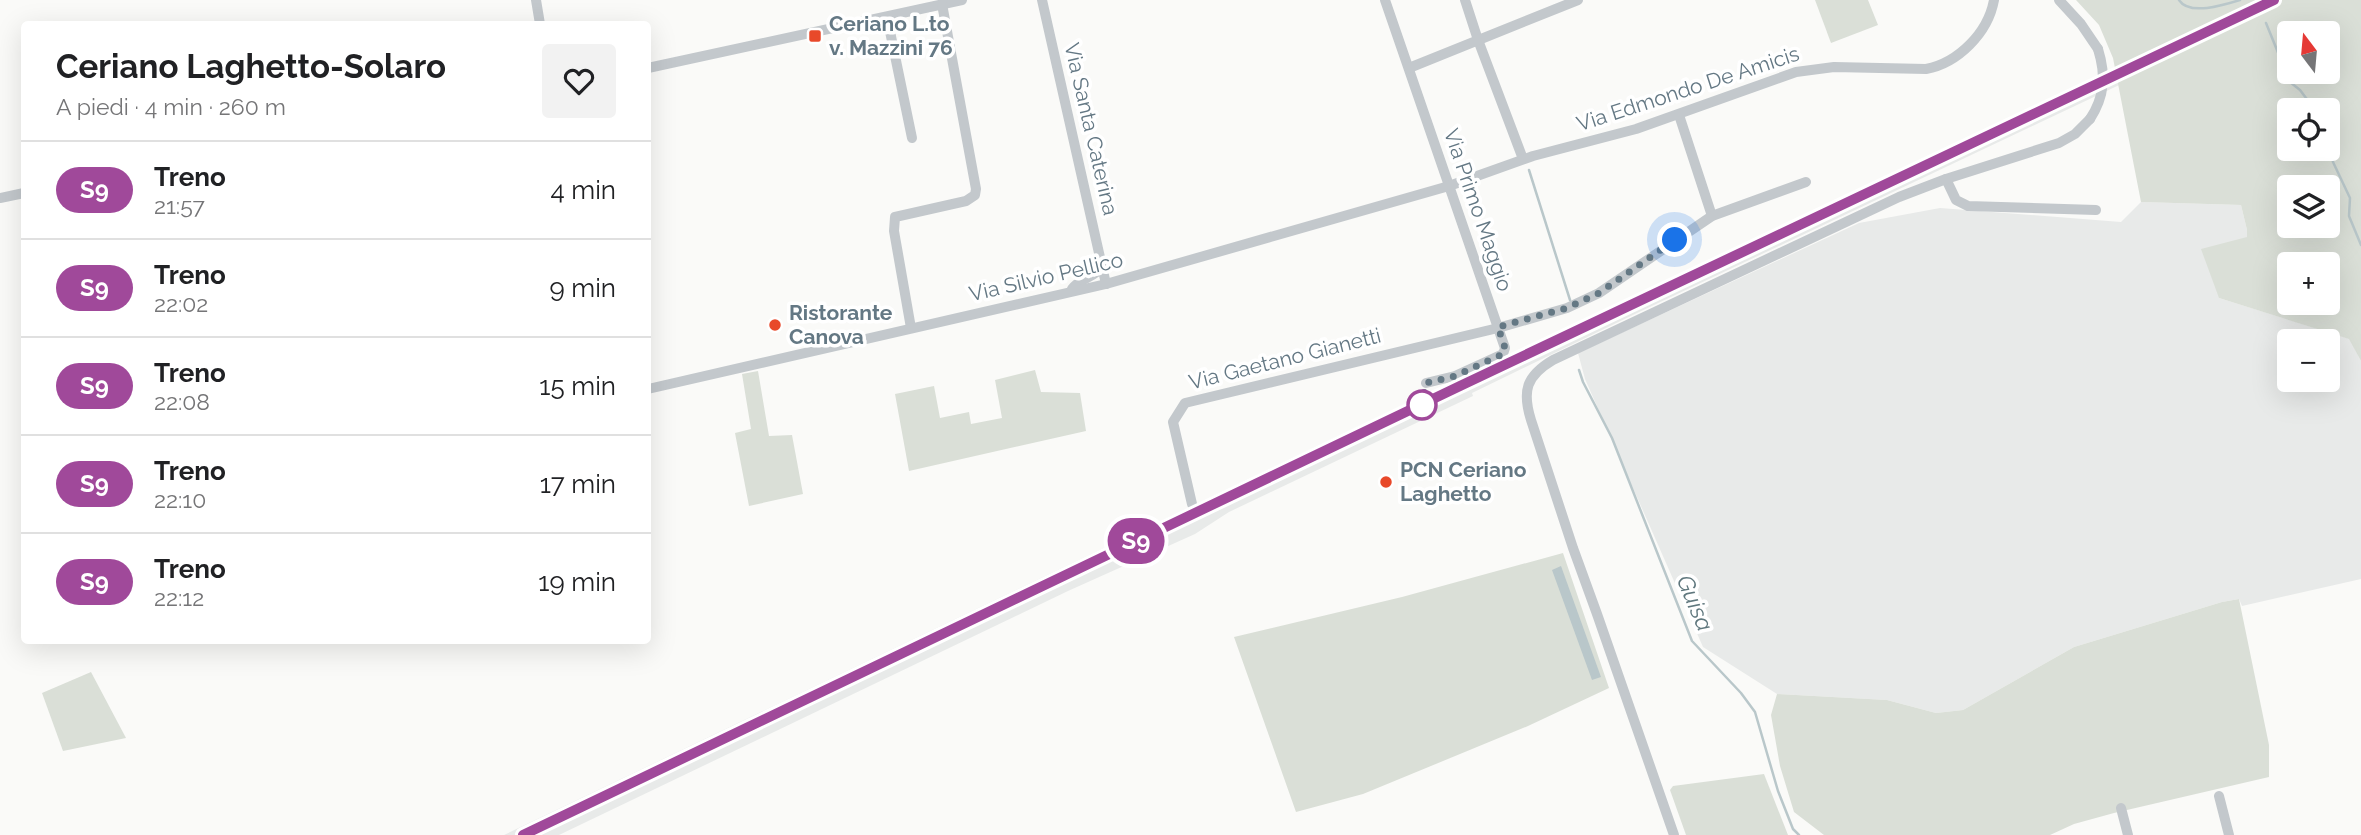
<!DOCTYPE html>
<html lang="it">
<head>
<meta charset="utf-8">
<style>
	:root { --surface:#fff; --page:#f2f2f2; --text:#202124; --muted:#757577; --line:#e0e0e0 }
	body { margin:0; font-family:Raleway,sans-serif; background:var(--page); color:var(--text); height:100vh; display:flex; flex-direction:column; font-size:26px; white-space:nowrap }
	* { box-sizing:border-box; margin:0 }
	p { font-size:23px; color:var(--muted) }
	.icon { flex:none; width:38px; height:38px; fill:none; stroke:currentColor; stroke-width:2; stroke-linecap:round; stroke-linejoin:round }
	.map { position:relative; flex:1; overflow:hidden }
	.side { position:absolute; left:21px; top:21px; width:630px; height:623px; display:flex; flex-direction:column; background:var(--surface); border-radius:7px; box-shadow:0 7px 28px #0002 }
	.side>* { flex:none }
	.badge { padding:0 14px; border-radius:23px; font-size:24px; line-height:46px }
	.needle { width:46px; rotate:344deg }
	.fabs { position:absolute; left:2277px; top:21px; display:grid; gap:14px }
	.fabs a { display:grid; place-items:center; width:63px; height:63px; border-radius:7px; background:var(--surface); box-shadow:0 7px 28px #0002; font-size:35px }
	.you { position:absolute; width:35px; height:35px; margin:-18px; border:5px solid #fff; border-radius:50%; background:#1a73e8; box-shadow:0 0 0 10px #1a73e833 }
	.map>.badge { position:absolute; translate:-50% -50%; box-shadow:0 0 0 4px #fff }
	.round { display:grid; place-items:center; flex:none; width:74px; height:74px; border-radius:7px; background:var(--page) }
	.summary { display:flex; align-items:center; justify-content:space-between; height:119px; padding:0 35px }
	h1 { font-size:33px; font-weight:700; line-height:52px }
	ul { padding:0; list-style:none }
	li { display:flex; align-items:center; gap:21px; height:98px; padding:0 35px; border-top:2px solid var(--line) }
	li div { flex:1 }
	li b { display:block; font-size:26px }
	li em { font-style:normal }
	li .badge { min-width:77px; font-weight:700; text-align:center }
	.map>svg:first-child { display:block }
	.built { fill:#e8eae9; fill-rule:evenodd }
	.green { fill:#dadfd7; fill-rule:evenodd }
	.water { fill:#b9c7ca }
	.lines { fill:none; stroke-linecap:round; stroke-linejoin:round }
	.stream { stroke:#b9c7ca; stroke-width:2.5 }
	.minor { stroke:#c3c8cc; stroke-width:10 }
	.rail { stroke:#a2abb0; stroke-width:2.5; stroke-dasharray:10 5; stroke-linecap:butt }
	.minor-bridge { stroke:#c3c8cc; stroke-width:10 }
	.line-casing { stroke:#fff; stroke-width:16 }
	.line { stroke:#a0499a; stroke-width:10 }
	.walk { stroke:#647884; stroke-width:7; stroke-dasharray:0 12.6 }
	.poi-dot { fill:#e8492a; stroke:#fff; stroke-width:2.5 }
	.stop-dot { fill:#fff; stroke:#a0499a; stroke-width:3.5 }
	.labels { text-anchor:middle; stroke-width:7; stroke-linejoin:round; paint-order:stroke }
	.poi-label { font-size:21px; font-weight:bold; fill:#647884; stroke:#fff; text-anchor:start }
	.street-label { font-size:21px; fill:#647884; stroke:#fff }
	.water-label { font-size:23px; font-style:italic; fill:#5f777d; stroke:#fff }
</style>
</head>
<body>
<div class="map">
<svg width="2361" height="835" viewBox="0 0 2361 835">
	<rect width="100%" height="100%" fill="#fafaf8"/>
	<g class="built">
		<polygon points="2261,0 2299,0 1635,314 1472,393 1473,396 1229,512 1195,534 1068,591 559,835 504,835 1407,403 1411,409 1458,386 1457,382 1504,361 1503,359 1981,136"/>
		<path d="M2141,202L2241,205L2247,230V237L2219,298L2350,339L2361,361V579L2242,606L2239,599L2222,602L2074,647L1963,710L1936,713L1887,700L1777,694L1703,647L1585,379L1578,353L1859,223L1940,208L2121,222ZM2289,341H2328V380H2289Z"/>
	</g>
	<g class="green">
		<polygon points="1815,0 1868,0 1878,25 1831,43"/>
		<path d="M2076,0H2361V361L2349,339L2219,298L2201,249L2247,237V230L2241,205L2141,202L2113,58L2099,25ZM2328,33V72H2289V33ZM2328,110V149H2289V110ZM2328,187V226H2289V187ZM2328,264V303H2289V264Z"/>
		<polygon points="1035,370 1041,392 1080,393 1086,431 909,471 895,394 934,386 940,418 969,412 971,424 1002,418 995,380"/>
		<polygon points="758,371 769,436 792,435 803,494 749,506 735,433 751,429 742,374"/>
		<polygon points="1563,553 1609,688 1528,726 1363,794 1296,812 1234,637 1402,597"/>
		<polygon points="2239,599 2269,745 2269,777 2114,813 2074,824 2050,835 1824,835 1794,812 1780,766 1771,715 1777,694 1887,700 1936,713 1963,710 2074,647 2222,602"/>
		<polygon points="91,672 126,738 63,751 42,693"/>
		<polygon points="1764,774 1788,835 1686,835 1670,790 1673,786"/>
	</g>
	<polygon class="water" points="1561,566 1601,677 1592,680 1552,570"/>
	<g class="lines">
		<g class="stream">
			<path d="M2179,0C2189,16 2224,5 2240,0"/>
			<polyline points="2266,23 2290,82 2300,90 2315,110"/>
			<polyline points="2328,133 2333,162 2350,198 2349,216 2361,245"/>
			<polyline points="1529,170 1570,300"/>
			<polyline points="1579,370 1583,382 1612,438 1692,641 1741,693 1755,712 1778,791 1793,829 1799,835"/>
		</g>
		<g class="minor">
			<polyline points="536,0 540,24"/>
			<polyline points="1042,0 1106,284"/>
			<polyline points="1385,0 1505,348 1503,354 1455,376 1426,383"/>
			<polyline points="1465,0 1478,40 1523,159"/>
			<polyline points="2059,0 2081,24 2098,49"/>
			<polyline points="887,17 912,138"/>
			<polyline points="648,68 962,0"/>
			<polyline points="1409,68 1578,0"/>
			<polyline points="1679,115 1712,216"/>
			<polyline points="1946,179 1956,200 1968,206 2096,210"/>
			<polyline points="0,198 24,193"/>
			<path d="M1072,289C1080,278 1094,278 1103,266"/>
			<polyline points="911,328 894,231 895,217 966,201 975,195 976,189 942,4"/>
			<path d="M648,389L1106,284L1449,186L1533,156L1636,129L1796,72L1834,67L1926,69C1958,63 1988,33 1994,0"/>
			<polyline points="1192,504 1173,422 1185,403 1498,328 1567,308 1599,293 1712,216 1806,182"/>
			<polyline points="2219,796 2229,835"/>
			<polyline points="2121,808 2128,835"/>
			<path d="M1674,835L1597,614L1573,548L1531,420C1522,391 1526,376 1553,360L1899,197L1946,179L2059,143L2075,134L2090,119"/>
		</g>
		<polyline class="rail" points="523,835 1479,377 2274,0"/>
		<path class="minor-bridge" d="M2090,119C2105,96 2106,75 2098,49"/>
	</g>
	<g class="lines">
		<g class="line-casing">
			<polyline id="line" points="523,835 1460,386 2274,0"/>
		</g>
		<use href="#line" class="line"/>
		<polyline class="walk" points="1422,405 1426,383 1455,376 1503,354 1505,348 1498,327 1567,308 1599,293 1675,240"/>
	</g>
	<g class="poi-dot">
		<rect x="808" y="29" width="14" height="14" rx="3.5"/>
		<circle cx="775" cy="325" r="7"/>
		<circle cx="1386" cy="482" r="7"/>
	</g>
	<circle class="stop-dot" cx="1422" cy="405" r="14"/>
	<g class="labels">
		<g class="poi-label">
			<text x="829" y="31">Ceriano L.to<tspan x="829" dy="24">v. Mazzini 76</tspan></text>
			<text x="789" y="320">Ristorante<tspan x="789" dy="24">Canova</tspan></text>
			<text x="1400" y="477">PCN Ceriano<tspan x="1400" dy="24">Laghetto</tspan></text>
		</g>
		<g class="street-label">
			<text transform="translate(1688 89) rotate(-18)" y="7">Via Edmondo De Amicis</text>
			<text transform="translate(1091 129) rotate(77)" y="7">Via Santa Caterina</text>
			<text transform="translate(1478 210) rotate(71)" y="7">Via Primo Maggio</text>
			<text transform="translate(1046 277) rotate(-13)" y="7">Via Silvio Pellico</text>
			<text transform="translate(1285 359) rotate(-14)" y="7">Via Gaetano Gianetti</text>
		</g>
		<g class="water-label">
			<text transform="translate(1695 603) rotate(67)" y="8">Guisa</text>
		</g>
	</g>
</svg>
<div class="fabs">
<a><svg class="needle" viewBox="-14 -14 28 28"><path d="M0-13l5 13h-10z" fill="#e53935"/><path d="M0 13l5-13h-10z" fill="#757577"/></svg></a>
<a><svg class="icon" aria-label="locate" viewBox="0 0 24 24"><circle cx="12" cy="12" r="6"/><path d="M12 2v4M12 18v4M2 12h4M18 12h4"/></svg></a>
<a><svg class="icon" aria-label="layers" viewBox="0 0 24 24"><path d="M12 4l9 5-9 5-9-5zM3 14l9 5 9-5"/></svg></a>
<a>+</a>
<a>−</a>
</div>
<div class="you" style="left:1675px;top:240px"></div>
<b class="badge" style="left:1136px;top:541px;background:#a0499a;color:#fff">S9</b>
<section class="side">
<div class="summary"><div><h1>Ceriano Laghetto-Solaro</h1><p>A piedi · 4 min · 260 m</p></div><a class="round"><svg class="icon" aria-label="heart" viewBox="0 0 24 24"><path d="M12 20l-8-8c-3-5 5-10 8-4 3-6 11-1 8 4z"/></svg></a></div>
<ul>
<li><span class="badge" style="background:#a0499a;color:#fff">S9</span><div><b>Treno</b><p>21:57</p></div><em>4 min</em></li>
<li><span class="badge" style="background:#a0499a;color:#fff">S9</span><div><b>Treno</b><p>22:02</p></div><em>9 min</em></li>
<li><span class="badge" style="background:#a0499a;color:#fff">S9</span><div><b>Treno</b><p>22:08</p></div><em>15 min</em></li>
<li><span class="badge" style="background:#a0499a;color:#fff">S9</span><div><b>Treno</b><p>22:10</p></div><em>17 min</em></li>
<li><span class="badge" style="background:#a0499a;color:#fff">S9</span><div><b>Treno</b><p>22:12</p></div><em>19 min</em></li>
</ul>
</section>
</div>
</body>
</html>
